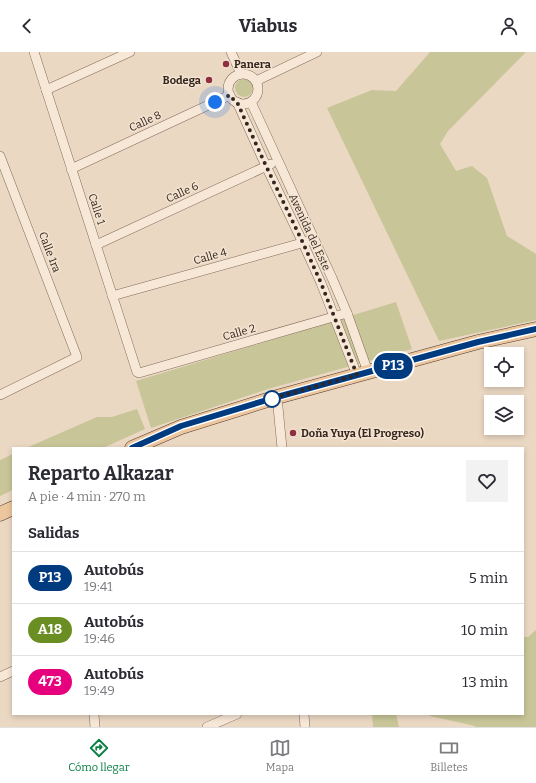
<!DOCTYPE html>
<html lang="es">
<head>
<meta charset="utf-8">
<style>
	:root { --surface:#fff; --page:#f2f2f3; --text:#2b2b33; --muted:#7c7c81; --line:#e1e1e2; --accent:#0b8043 }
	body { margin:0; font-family:Bitter,serif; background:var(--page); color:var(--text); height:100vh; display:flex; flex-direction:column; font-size:15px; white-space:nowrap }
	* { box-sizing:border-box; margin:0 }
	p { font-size:13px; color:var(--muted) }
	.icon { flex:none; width:22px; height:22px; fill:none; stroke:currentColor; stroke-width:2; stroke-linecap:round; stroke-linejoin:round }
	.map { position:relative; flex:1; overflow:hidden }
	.drawer { position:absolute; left:12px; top:395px; width:512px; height:268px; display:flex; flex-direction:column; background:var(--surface); border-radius:0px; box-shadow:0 2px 6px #0003 }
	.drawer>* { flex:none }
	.badge { padding:0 8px; border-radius:13px; font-size:14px; line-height:26px }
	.tools { position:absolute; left:484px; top:295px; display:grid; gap:8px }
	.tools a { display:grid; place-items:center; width:40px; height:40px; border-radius:0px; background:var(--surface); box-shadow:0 2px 6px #0003; font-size:20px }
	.you { position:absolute; width:20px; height:20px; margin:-10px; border:3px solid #fff; border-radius:50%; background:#1a73e8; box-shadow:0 0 0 6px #1a73e833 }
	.map>.badge { position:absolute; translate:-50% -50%; box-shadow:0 0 0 2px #fff }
	h2 { padding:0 16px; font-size:15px; line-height:36px }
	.round { display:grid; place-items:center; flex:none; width:42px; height:42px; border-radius:0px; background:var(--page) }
	.headline { display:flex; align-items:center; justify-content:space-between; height:68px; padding:0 16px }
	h1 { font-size:19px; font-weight:700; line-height:30px }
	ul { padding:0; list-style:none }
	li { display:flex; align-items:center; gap:12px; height:52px; padding:0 16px; border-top:1px solid var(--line) }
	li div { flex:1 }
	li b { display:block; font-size:15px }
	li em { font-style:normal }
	li .badge { min-width:44px; font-weight:700; text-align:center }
	header { display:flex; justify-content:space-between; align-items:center; height:52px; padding:0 16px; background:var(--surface); font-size:18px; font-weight:700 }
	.tab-bar { display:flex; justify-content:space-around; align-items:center; height:56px; border-top:1px solid var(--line); background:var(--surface); font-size:11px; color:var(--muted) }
	.tab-bar a { display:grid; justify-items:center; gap:2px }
	.tab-bar .active { color:var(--accent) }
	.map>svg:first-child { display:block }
	.green { fill:#c8c598 }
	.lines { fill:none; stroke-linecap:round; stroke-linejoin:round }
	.street-casing { stroke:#846a5b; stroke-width:10 }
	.primary-casing { stroke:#52392f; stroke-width:15 }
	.street { stroke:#f6e7d6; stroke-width:9 }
	.primary { stroke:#ecc69d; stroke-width:14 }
	.line-casing { stroke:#fff; stroke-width:9 }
	.line { stroke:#003b80; stroke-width:6 }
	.walk { stroke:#35251e; stroke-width:4; stroke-dasharray:0 7.2 }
	.poi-dot { fill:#8f2f40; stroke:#f3e4d2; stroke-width:1.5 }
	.stop-dot { fill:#fff; stroke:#003b80; stroke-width:2 }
	.labels { text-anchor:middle; stroke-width:3; stroke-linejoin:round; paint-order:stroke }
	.poi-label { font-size:11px; font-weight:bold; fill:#35251e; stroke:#f3e4d2; text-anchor:start }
	.street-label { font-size:11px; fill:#35251e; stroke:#f3e4d2 }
</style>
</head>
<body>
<header><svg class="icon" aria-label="back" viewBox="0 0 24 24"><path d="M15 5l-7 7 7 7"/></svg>Viabus<svg class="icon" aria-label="person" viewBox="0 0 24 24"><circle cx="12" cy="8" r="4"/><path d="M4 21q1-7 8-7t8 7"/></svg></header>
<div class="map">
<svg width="536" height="675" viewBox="0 0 536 675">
	<rect width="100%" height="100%" fill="#ebd8c3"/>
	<g class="green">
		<polygon points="430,0 526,0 448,79 440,92 456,119 472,114 487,126 507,184 536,202 536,268 439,289 327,56 372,38 396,39"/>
		<circle cx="244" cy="36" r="9"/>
		<polygon points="396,250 412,297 268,337 151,376 136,329"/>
		<polygon points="137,357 145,377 103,396 26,396 97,365 112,365"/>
		<polygon points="13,402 13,438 0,444 0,408"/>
		<polygon points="536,578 536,675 475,675 475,674 430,664 428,662 523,662 523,585 528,585"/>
		<polygon points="372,662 396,662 399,675 373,675"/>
	</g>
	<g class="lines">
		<g class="street-casing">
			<g id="street">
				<polyline points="34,0 137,320 139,321 347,261"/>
				<polyline points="231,0 241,22"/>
				<circle cx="243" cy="37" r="15"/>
				<polyline points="256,29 317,0"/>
				<polyline points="46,38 130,0"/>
				<polyline points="237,50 266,114 303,191 321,231 357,323"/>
				<polyline points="251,50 332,226 347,261 368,320"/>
				<polyline points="0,104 77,305 0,343"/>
				<polyline points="71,117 230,43"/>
				<polyline points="96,193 271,112"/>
				<polyline points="112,244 309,189"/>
				<polyline points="277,345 282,396"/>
				<polyline points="0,625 13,619"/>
				<polyline points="94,662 95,675"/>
				<polyline points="304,662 305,675"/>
				<polyline points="207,675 237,662"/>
			</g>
		</g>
		<g class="primary-casing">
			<g id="primary">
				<polyline points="132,396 181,375 277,345 478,290 536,277"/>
				<polyline points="0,462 13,456"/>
			</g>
		</g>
		<use href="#street" class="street"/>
		<use href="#primary" class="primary"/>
	</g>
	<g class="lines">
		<g class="line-casing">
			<polyline id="line" points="132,396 181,374 277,345 478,290 536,277"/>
		</g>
		<use href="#line" class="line"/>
		<polyline class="walk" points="215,50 230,43 233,47 237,50 266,114 303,191 321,231 357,323 277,345 269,348 272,347"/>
	</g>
	<g class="poi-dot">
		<circle cx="226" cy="12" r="4"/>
		<circle cx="209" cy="28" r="4"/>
		<circle cx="293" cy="381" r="4"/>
	</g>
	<circle class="stop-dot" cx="272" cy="347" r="8"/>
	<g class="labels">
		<g class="poi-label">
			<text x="234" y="16">Panera</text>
			<text x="201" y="32" text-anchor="end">Bodega</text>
			<text x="301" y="385">Doña Yuya (El Progreso)</text>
		</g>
		<g class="street-label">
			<text transform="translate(145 69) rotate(-25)" y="4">Calle 8</text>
			<text transform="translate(182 140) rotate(-25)" y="4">Calle 6</text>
			<text transform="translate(97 157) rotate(72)" y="4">Calle 1</text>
			<text transform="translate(310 180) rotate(65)" y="4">Avenida del Este</text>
			<text transform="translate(50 200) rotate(69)" y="4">Calle 1ra</text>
			<text transform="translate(210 204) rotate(-16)" y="4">Calle 4</text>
			<text transform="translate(239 280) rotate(-16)" y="4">Calle 2</text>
		</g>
	</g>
</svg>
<div class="tools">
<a><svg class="icon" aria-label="locate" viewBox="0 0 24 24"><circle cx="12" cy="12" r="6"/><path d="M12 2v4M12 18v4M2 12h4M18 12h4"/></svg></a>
<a><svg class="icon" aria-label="layers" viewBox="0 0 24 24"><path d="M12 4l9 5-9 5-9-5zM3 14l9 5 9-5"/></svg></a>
</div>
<div class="you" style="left:215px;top:50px"></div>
<b class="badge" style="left:393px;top:314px;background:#003b80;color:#fff">P13</b>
<section class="drawer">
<div class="headline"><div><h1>Reparto Alkazar</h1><p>A pie · 4 min · 270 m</p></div><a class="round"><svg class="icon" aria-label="heart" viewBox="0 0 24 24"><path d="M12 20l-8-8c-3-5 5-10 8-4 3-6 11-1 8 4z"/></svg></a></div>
<h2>Salidas</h2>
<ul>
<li><span class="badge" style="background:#003b80;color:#fff">P13</span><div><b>Autobús</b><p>19:41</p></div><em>5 min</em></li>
<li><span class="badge" style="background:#6b8e23;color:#fff">A18</span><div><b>Autobús</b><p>19:46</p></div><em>10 min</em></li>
<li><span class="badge" style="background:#e6007e;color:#fff">473</span><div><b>Autobús</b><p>19:49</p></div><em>13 min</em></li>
</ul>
</section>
</div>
<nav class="tab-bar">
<a class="active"><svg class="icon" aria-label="directions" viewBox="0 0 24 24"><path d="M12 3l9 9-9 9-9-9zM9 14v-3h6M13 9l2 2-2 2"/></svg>Cómo llegar</a>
<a><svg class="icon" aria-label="map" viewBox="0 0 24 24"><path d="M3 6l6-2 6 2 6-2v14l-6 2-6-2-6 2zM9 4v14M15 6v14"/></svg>Mapa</a>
<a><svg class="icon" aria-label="tickets" viewBox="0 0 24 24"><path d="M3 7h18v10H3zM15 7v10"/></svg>Billetes</a>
</nav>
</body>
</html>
